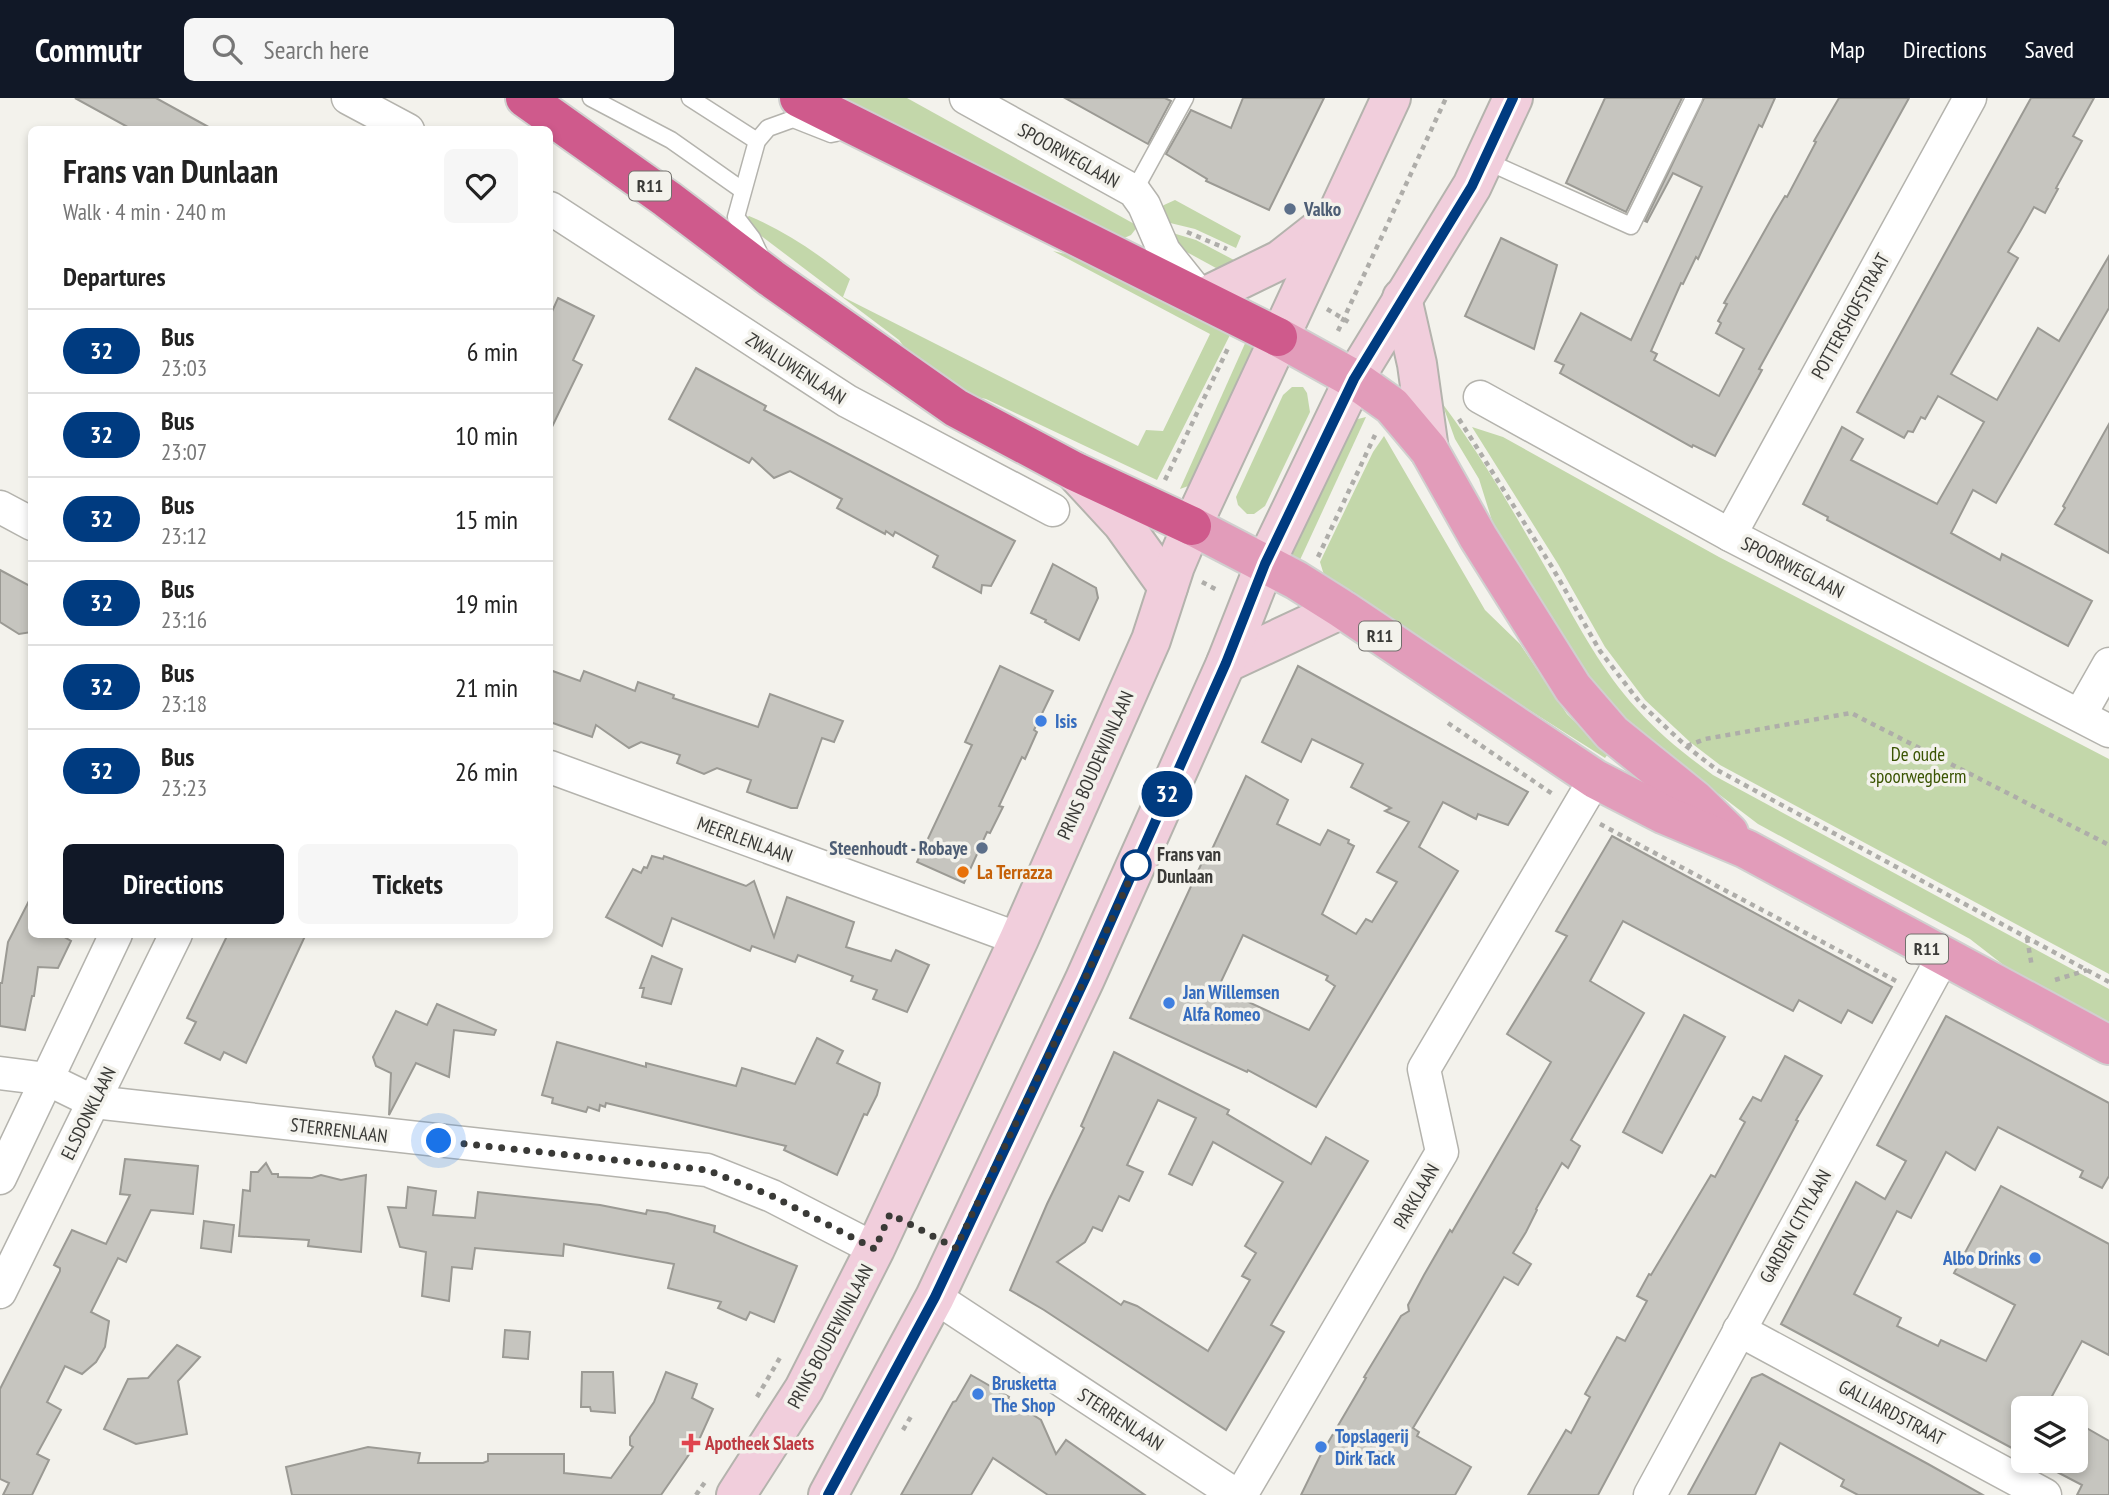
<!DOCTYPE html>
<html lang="en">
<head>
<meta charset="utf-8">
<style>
	:root { --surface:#fff; --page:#f6f6f6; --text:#222; --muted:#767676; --line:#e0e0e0; --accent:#111827 }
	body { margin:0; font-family:"PT Sans Narrow",sans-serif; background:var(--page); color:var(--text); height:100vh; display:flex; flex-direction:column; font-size:26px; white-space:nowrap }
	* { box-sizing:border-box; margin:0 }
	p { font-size:23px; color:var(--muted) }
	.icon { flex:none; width:38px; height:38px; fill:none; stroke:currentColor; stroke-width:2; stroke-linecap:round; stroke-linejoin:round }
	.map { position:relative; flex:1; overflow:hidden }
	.panel { position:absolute; left:28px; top:28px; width:525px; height:812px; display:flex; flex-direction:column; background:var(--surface); border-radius:10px; box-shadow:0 4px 10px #0003 }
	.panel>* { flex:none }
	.badge { padding:0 14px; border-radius:23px; font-size:24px; line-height:46px }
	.tools { position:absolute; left:2011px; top:1298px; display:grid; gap:14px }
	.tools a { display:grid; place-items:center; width:77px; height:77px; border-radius:10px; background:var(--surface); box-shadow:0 4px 10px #0003; font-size:35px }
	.you { position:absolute; width:35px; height:35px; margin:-18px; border:5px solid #fff; border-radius:50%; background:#1a73e8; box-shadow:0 0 0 10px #1a73e833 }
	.map>.badge { position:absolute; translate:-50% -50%; box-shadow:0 0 0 4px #fff }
	h2 { padding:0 35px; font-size:26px; line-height:63px }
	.round { display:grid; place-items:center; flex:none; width:74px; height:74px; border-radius:10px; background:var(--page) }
	.headline { display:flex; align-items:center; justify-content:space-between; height:119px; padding:0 35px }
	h1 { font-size:33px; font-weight:700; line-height:52px }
	.action { display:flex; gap:14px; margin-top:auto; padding:14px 35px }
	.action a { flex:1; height:80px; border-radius:10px; background:var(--accent); color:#fff; font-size:28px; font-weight:700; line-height:80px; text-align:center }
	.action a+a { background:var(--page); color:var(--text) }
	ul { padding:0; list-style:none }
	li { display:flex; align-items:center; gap:21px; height:84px; padding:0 35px; border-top:2px solid var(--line) }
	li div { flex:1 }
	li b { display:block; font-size:26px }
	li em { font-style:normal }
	li .badge { min-width:77px; font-weight:700; text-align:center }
	header { display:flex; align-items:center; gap:42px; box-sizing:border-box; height:98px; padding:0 35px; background:var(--accent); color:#fff }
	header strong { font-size:33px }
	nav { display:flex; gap:38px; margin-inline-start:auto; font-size:24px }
	.search { width:490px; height:63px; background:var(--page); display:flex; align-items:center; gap:18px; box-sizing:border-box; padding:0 24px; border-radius:10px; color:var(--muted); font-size:26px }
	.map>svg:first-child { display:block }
	.green { fill:#c3d7aa }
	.building { fill:#c6c5bf; stroke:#9b9a94; stroke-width:2; fill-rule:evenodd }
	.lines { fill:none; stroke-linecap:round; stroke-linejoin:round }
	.lane-casing { stroke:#b4b3ad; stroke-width:19 }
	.street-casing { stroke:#b4b3ad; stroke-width:35 }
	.secondary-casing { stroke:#b4b3ad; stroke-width:42 }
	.primary-casing { stroke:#d0d0cf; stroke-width:42 }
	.highway-casing { stroke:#d0d0cf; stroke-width:42 }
	.path { stroke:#aeada9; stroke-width:4.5; stroke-dasharray:5 5; stroke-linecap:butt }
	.lane { stroke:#fff; stroke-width:16 }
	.street { stroke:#fff; stroke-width:32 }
	.secondary { stroke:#f1cedc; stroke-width:38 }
	.primary { stroke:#e29cba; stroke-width:38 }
	.highway { stroke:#cf5a8c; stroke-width:38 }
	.line-casing { stroke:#fff; stroke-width:16 }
	.line { stroke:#003b80; stroke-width:10 }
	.walk { stroke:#3a3a37; stroke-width:7; stroke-dasharray:0 12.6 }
	.service-dot { fill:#5c6f8a; stroke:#f3f2ec; stroke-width:2.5 }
	.shop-dot { fill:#3f7fe0; stroke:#f3f2ec; stroke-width:2.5 }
	.stop-dot { fill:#fff; stroke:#003b80; stroke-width:3.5 }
	.food-dot { fill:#e8710a; stroke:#f3f2ec; stroke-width:2.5 }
	.health-dot { fill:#e0444e; stroke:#f3f2ec; stroke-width:2.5 }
	.labels { text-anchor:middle; stroke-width:7; stroke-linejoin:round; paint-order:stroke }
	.shield { fill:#f3f2ec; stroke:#72716d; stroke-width:2 }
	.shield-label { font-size:18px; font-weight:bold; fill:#3a3a37 }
	.street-label { font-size:19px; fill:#3a3a37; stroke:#f3f2ec }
	.service-label { font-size:19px; font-weight:bold; fill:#4e5e75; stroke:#f3f2ec; text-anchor:start }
	.shop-label { font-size:19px; font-weight:bold; fill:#366cbe; stroke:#f3f2ec; text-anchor:start }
	.park-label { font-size:19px; fill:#3a5402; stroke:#f3f2ec }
	.stop-label { font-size:19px; font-weight:bold; fill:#3a3a37; stroke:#f3f2ec; text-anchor:start }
	.food-label { font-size:19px; font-weight:bold; fill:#c56008; stroke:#f3f2ec; text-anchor:start }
	.health-label { font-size:19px; font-weight:bold; fill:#be3a42; stroke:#f3f2ec; text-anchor:start }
</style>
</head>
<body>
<header>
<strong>Commutr</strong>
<div class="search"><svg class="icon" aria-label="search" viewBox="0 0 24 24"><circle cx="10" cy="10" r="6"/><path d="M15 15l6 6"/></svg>Search here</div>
<nav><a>Map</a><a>Directions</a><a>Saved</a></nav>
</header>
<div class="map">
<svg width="2109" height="1397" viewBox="0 0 2109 1397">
	<rect width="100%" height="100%" fill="#f3f2ec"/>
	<g class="green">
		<polygon points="843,0 907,0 1138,128 1131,137 1122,141"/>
		<polygon points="1175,102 1241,138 1236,150 1195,131 1162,123 1159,112 1164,107"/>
		<path d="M749,118C787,134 818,156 850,181L843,199L1138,348L1146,332L1163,333L1210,236L1053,153L1091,162L1232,233L1157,382L986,301L960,295L915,264L899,242L748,128L745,121Z"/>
		<polygon points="1166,133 1196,142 1234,162 1227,167 1216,170 1172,146"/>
		<polygon points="1247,241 1253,246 1254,254 1191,387 1180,391"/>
		<polygon points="1292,289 1303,289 1307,295 1310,314 1265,408 1254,416 1247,416 1238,407 1236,399 1283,297"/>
		<path d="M1442,305C1485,362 1519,424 1555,486C1579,529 1603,574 1637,611C1659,636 1686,657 1713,677L2109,891V927L2019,879L1970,841L1758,726L1637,634L1588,579L1494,429L1479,381L1455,341Z"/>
		<polygon points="1366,319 1299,464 1294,460 1291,455 1353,325 1358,321"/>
		<polygon points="1472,329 1503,339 1719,459 2109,661 2109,876 1720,667 1690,644 1645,602 1605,549 1558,466"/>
		<polygon points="1384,338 1485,512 1520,546 1567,616 1608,656 1605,660 1504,596 1324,477 1320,464 1373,354"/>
	</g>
	<g class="building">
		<polygon points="75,0 156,0 214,32 133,32"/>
		<polygon points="1065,0 1165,0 1171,3 1148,46"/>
		<polygon points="1243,0 1324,0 1269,112 1206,83 1207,81 1166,56 1191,12 1231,30"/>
		<polygon points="1605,0 1682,0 1626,114 1566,85"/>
		<polygon points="1704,0 1775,0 1762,29 1759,27 1698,161 1696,159 1683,186 1681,185 1651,253 1657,256 1654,262 1719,298 1744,251 1716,235 1721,225 1718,223 1727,206 1724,205 1773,118 1785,98 1787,99 1816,44 1814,43 1839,0 1909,0 1759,271 1762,272 1715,358 1693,347 1692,349 1560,275 1564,267 1555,263 1581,215 1631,242 1702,89 1673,75 1647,124 1645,123"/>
		<polygon points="2031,0 2094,0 2073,38 2082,43 2056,90 2058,91 2045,115 2034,109 2021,132 2008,154 2018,160 1951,276 1997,302 2038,230 2059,243 2109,158 2109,210 1996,405 1973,392 1951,435 2000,462 2002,456 2092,503 2068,548 1827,422 1828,419 1803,406 1842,329 1863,341 1851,362 1937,406 1984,324 1938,298 1925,321 1921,319 1913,334 1908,333 1904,340 1857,314"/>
		<polygon points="1501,140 1557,167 1534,251 1465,218"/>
		<polygon points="558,200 594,218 573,262 582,267 550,333 550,218"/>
		<polygon points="696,270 766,308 764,312 1015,443 991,488 982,487 981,495 933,469 938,458 895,434 893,438 886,433 885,436 837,410 842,401 790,373 774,380 752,360 749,365 669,321"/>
		<polygon points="2109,326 2109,455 2055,426 2065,410 2063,408"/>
		<polygon points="1053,466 1096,490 1098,500 1079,542 1045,524 1046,522 1031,515"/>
		<polygon points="0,472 32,489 32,534 19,536 0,524"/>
		<polygon points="1000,568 1053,593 1034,632 1037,634 1025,661 1022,659 999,708 1003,709 990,735 987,734 964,785 917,764 972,647 965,644"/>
		<path d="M1298,568L1528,694L1508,727L1478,716L1476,721L1443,704L1419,749L1458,773L1316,1009L1248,972L1247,974L1130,920L1205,758L1208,760L1246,678L1288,702L1277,726L1320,747L1328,732L1349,742L1348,745L1354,748L1322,816L1356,836L1366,821L1372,824L1397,784L1377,774L1409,724L1385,713L1391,710L1351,689L1363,666L1312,641L1301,664L1262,644ZM1243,837L1328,878L1326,882L1335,888L1309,932L1218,890Z"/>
		<polygon points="550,572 580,583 584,573 635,593 638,584 674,597 673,600 758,629 770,596 843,623 834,644 822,640 797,710 791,710 747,694 751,682 717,670 704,676 677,665 680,657 641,644 629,650 596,627 592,639 550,624"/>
		<polygon points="1612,738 1892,889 1872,925 1848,912 1841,925 1799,902 1793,913 1623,823 1590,883 1644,915 1571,1042 1580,1048 1568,1070 1562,1065 1536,1111 1537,1112 1526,1134 1513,1155 1531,1166 1518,1187 1504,1179 1413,1330 1419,1334 1417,1338 1471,1369 1455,1397 1301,1397 1319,1360 1366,1280 1364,1279 1401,1218 1409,1213 1408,1207 1424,1177 1450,1132 1452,1134 1551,964 1507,936 1567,838 1556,833"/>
		<polygon points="652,758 663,761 664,758 746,788 754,783 774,839 787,799 854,824 846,849 891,863 896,852 929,867 907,914 873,901 877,892 851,883 853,878 798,857 795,864 752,848 750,853 672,820 662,848 606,819 633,771 641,775 644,769 647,770"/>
		<polygon points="32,797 32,836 59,836 71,843 58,870 38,869 34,898 32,898 25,932 0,928 0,885 2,885 8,844"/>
		<polygon points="228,836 306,836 246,965 224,954 220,962 185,945 196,924 187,920"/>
		<polygon points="652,858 682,871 671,906 642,899 644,890 640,890"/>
		<polygon points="437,906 496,932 494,937 454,932 449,979 416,965 389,1017 391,975 376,968 373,959 396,913 427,927"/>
		<polygon points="1684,917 1725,939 1662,1055 1623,1034"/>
		<polygon points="1946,918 2109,1005 2109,1078 2102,1090 2080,1079 2083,1073 1998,1029 1975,1072 1946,1054 1911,1120 1897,1113 1854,1196 1901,1220 1897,1228 1938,1248 1941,1242 1986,1263 2015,1207 1954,1175 2001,1088 2109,1146 2109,1257 2082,1243 2045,1311 2023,1311 2023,1356 1781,1226 1856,1084 1885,1101 1906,1063 1877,1047"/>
		<polygon points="817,940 843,953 837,965 880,985 877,997 867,1017 864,1016 837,1077 784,1052 786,1048 606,1005 605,1009 600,1007 599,1013 588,1009 586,1014 552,1005 553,1000 542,997 557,944 646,969 646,965 736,988 742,970 795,986"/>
		<path d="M1114,954L1229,1012L1227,1016L1311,1066L1326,1039L1368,1063L1271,1227L1284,1234L1226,1332L1044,1212L1010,1192L1047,1106L1084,1030L1081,1028ZM1158,1002L1196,1020L1169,1076L1192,1087L1213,1044L1283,1084L1245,1148L1256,1155L1242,1178L1250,1182L1208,1253L1137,1208L1124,1203L1121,1207L1057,1164L1085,1144L1093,1129L1102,1133L1119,1098L1129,1103L1143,1074L1127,1067Z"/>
		<polygon points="1785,958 1822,978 1796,1022 1798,1023 1598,1397 1528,1397 1566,1332 1571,1335 1590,1299 1585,1296 1617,1239 1625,1243 1647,1203 1637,1198 1649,1176 1651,1177 1711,1077 1715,1079 1745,1024 1740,1021 1753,999 1761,1003"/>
		<polygon points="125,1061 198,1068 193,1116 151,1112 126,1164 118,1160 91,1214 109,1223 105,1249 96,1264 82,1276 65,1268 47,1304 61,1312 37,1356 49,1362 32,1397 3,1397 9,1385 0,1381 0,1291 60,1173 60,1170 54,1167 72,1132 106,1146 130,1097 120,1096"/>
		<polygon points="266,1065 272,1076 278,1076 278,1079 312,1080 321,1077 341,1082 366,1077 361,1154 308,1148 309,1142 239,1138 243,1092 250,1093 251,1074 258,1074"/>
		<polygon points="408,1089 436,1093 433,1117 475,1120 478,1094 600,1107 646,1116 647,1112 667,1115 715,1128 714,1134 797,1168 774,1224 750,1214 746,1222 718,1210 721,1204 668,1190 674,1166 564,1146 563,1158 475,1150 472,1171 452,1169 449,1203 422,1198 426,1154 400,1149 388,1109 406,1110"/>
		<polygon points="204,1123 234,1127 231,1154 201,1150"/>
		<polygon points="505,1232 530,1234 528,1261 503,1259"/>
		<polygon points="177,1247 200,1259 178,1283 187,1336 136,1346 104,1331 128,1281 148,1280"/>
		<polygon points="582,1274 613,1274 615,1315 591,1313 590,1309 581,1309"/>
		<polygon points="666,1274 697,1286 692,1300 713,1311 699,1342 661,1397 292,1397 286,1369 368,1349 420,1355 418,1365 483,1365 488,1363 488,1356 564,1356 564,1375 611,1380 633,1349 630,1347 630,1339 654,1304"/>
		<polygon points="1762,1276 1928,1366 1983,1397 1858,1397 1841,1388 1844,1382 1780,1345 1755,1397 1688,1397 1752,1280"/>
		<polygon points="971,1277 1009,1299 1008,1301 1041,1322 1056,1356 1066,1342 1145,1397 1048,1397 993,1360 971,1397 901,1397 953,1304 956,1303"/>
		<polygon points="2076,1324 2109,1343 2109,1397 2077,1397 2082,1387 2036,1363 2076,1363"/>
	</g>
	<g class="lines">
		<g class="lane-casing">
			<g id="lane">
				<polyline points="591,0 671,42 742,92"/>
				<polyline points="690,0 757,43"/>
				<polyline points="1484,62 1631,128 1694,0"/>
				<polyline points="1134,93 1185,0"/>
				<polyline points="762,161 752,140 736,119 757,43 768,30 793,21 831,36 836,35"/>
			</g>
		</g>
		<g class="street-casing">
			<g id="street">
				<polyline points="348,0 408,32"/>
				<polyline points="966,0 1134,93 1144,107 1164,153 1200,198"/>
				<polyline points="550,110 847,303 1053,412"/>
				<polyline points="1480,299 1730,437 2109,633"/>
				<polyline points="0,409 32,426"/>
				<polyline points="1730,437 1970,0"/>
				<polyline points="2080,617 2109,566"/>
				<polyline points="550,669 1019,841"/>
				<polyline points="0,975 47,981 94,1004 707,1072 772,1098 875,1151"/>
				<polyline points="0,1080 116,836"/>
				<polyline points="0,1194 176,836"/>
				<polyline points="935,1199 1236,1397"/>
				<polyline points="1739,1232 2045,1397"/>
				<polyline points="1241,1397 1442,1054 1424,971 1595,681"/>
				<polyline points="1650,1397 1943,859"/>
			</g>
		</g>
		<g class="secondary-casing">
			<g id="secondary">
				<polyline points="1202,200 1280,162 1331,122"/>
				<polyline points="1402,200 1417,266 1429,352"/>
				<polyline points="1074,373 1122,425 1168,489"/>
				<polyline points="1226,565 1342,511"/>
				<polyline points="736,1397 804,1291 875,1151 1019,841 1151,542 1175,468 1192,428 1391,0"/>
				<polyline points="828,1397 935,1199 1085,881 1226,565 1265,466 1354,281 1472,88 1513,0"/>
			</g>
		</g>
		<g class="primary-casing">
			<g id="primary">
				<polyline points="1278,239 1354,281 1392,308 1429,352 1478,439 1573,590 1612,635 1694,701 1729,735"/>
				<polyline points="1192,428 1296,482 1342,511 1595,681 1665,717 1746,751 2109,947"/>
			</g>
		</g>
		<g class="highway-casing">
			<g id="highway">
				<polyline points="525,0 667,101 771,180 956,310 1074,373 1192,428"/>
				<polyline points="799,0 1278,239"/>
			</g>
		</g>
		<g class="path">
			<polyline points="1187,134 1227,151"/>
			<polyline points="1327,211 1352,226"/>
			<polyline points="1338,233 1446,0"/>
			<polyline points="1459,321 1552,469 1600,553 1641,606 1686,648 1717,672 2109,884"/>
			<polyline points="1165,382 1229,248"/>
			<polyline points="1318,459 1375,337"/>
			<polyline points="1202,484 1219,493"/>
			<polyline points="1448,625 1554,697"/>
			<polyline points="1687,648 1705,641 1851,615 2109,747"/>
			<polyline points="1600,726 1898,884"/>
			<polyline points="2027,840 2032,869"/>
			<polyline points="2055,882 2087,872"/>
			<polyline points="757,1299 781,1258"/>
			<polyline points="903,1332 913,1315"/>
			<polyline points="696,1397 705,1384"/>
		</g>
		<use href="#lane" class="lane"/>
		<use href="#street" class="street"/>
		<use href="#secondary" class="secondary"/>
		<use href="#primary" class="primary"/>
		<use href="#highway" class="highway"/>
	</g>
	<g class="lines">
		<g class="line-casing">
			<polyline id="line" points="828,1397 935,1199 1085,881 1226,565 1265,466 1354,281 1472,88 1513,0"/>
		</g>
		<use href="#line" class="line"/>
		<polyline class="walk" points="439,1043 707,1072 772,1098 875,1151 890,1116 956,1150 1085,881 1136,767"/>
	</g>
	<g class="service-dot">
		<circle cx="1290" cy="111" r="7"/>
		<circle cx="982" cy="750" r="7"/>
	</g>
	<g class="shop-dot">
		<circle cx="1041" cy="623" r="7"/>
		<circle cx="1169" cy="905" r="7"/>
		<circle cx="2035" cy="1160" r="7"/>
		<circle cx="978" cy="1296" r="7"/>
		<circle cx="1321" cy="1349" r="7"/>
	</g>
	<circle class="stop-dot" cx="1136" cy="767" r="14"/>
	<circle class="food-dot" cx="963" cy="774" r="7"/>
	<path class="health-dot" d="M687.5 1334.5h7v7h7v7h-7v7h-7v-7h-7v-7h7z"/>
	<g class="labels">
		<g class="shield">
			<rect x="629" y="73.5" width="42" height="29" rx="5"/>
			<rect x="1359" y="523.5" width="42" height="29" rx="5"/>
			<rect x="1906" y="836.5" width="42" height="29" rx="5"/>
		</g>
		<g class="shield-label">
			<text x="650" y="94">R11</text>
			<text x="1380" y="544">R11</text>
			<text x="1927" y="857">R11</text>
		</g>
		<g class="street-label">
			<text transform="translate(1069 57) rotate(29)" y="7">SPOORWEGLAAN</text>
			<text transform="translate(1850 218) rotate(-61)" y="7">POTTERSHOFSTRAAT</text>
			<text transform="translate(796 270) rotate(33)" y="7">ZWALUWENLAAN</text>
			<text transform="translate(1793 469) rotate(27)" y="7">SPOORWEGLAAN</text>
			<text transform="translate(1095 667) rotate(-66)" y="7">PRINS BOUDEWIJNLAAN</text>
			<text transform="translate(745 741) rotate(20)" y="7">MEERLENLAAN</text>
			<text transform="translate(88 1015) rotate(-64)" y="7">ELSDONKLAAN</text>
			<text transform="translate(339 1032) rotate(7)" y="7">STERRENLAAN</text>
			<text transform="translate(1416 1098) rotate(-60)" y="7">PARKLAAN</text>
			<text transform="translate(1795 1128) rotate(-61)" y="7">GARDEN CITYLAAN</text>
			<text transform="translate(830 1238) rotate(-62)" y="7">PRINS BOUDEWIJNLAAN</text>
			<text transform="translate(1892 1314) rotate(28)" y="7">GALLIARDSTRAAT</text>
			<text transform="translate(1121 1321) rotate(33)" y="7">STERRENLAAN</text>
		</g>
		<g class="service-label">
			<text x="1304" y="118">Valko</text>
			<text x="968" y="757" text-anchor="end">Steenhoudt - Robaye</text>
		</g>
		<g class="shop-label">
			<text x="1055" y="630">Isis</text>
			<text x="1183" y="901">Jan Willemsen<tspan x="1183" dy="22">Alfa Romeo</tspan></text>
			<text x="2021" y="1167" text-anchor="end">Albo Drinks</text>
			<text x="992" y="1292">Brusketta<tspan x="992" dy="22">The Shop</tspan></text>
			<text x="1335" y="1345">Topslagerij<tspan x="1335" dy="22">Dirk Tack</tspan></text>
		</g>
		<g class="park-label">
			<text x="1918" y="663">De oude<tspan x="1918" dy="22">spoorwegberm</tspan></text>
		</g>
		<g class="stop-label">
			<text x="1157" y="763">Frans van<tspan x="1157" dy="22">Dunlaan</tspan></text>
		</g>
		<g class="food-label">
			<text x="977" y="781">La Terrazza</text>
		</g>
		<g class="health-label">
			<text x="705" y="1352">Apotheek Slaets</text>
		</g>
	</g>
</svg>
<div class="tools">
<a><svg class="icon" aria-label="layers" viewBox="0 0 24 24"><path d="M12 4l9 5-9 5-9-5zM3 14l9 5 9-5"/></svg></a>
</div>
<div class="you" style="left:439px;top:1043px"></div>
<b class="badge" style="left:1167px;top:696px;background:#003b80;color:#fff">32</b>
<section class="panel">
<div class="headline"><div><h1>Frans van Dunlaan</h1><p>Walk · 4 min · 240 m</p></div><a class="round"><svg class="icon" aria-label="heart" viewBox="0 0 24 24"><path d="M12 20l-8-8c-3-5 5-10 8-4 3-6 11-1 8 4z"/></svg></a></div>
<h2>Departures</h2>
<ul>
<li><span class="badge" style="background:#003b80;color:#fff">32</span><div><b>Bus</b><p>23:03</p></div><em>6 min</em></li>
<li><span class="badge" style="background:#003b80;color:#fff">32</span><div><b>Bus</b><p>23:07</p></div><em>10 min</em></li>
<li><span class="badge" style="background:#003b80;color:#fff">32</span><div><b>Bus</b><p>23:12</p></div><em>15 min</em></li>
<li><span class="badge" style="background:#003b80;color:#fff">32</span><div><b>Bus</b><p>23:16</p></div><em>19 min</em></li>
<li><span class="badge" style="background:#003b80;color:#fff">32</span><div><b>Bus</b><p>23:18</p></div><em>21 min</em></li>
<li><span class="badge" style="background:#003b80;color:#fff">32</span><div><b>Bus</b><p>23:23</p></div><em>26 min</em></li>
</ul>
<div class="action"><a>Directions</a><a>Tickets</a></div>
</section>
</div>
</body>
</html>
